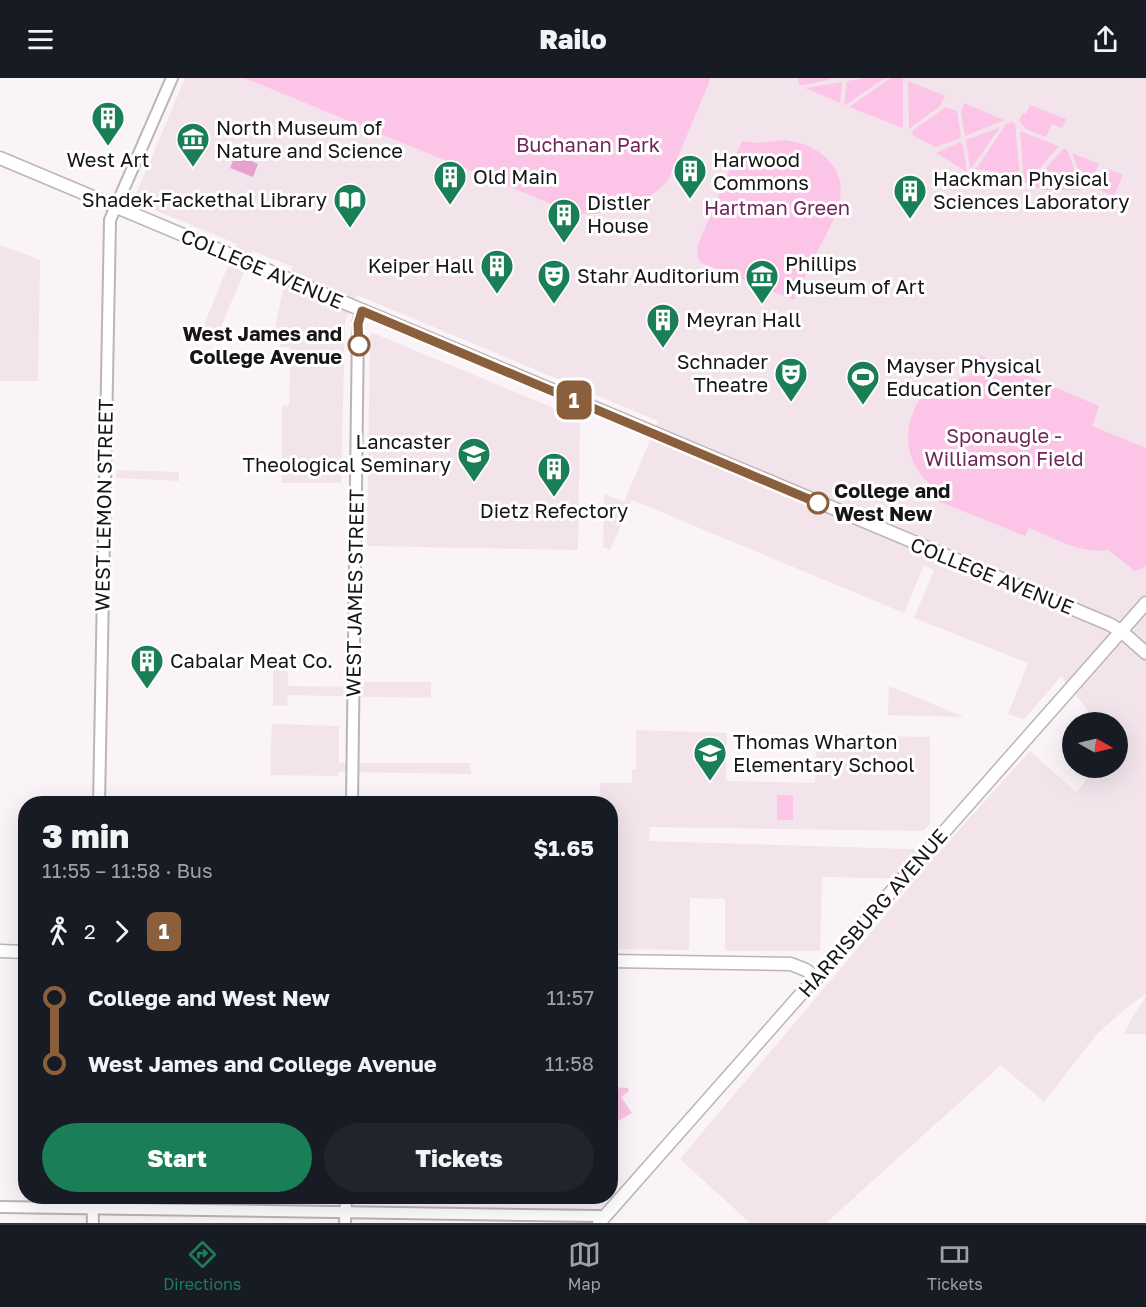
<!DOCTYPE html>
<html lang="en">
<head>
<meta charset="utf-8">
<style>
	:root { --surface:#171b24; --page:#20242c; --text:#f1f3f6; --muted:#9ea1a6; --line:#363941; --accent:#1a7e57 }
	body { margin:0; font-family:"Golos Text",sans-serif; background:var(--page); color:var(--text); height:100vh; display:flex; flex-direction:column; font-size:22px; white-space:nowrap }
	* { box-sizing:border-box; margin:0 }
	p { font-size:20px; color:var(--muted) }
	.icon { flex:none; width:33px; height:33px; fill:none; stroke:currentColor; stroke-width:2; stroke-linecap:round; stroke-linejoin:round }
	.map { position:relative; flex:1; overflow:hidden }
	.drawer { position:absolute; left:18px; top:718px; width:600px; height:408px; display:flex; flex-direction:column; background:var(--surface); border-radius:24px; box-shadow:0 6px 24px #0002 }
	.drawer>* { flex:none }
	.badge { padding:0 12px; border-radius:9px; font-size:21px; line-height:39px }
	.needle { width:39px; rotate:98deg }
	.fabs { position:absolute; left:1062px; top:634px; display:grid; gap:12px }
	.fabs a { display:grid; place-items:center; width:66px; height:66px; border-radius:50%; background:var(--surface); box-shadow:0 6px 24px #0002; font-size:30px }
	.map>.badge { position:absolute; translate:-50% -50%; box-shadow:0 0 0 3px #fff }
	.legs { display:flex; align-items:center; gap:9px; height:66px; padding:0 24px; font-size:20px }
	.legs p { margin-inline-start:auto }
	.head { display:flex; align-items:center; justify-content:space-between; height:102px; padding:0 24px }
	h1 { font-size:33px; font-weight:800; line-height:45px }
	.button { display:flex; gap:12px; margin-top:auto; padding:12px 24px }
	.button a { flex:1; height:69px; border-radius:36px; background:var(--accent); color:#fff; font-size:24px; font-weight:800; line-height:69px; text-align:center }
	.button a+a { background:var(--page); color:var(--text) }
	ul { padding:0 24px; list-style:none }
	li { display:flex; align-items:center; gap:21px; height:66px; font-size:22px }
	li i { display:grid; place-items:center; width:9px; height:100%; margin:0 8px; background:currentColor }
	li i::after { content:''; width:15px; height:15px; margin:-8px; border:4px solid; border-radius:50%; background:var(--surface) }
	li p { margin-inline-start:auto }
	li:first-child i { background:linear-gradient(#0000 50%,currentColor 0) }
	li:last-child i { background:linear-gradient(currentColor 50%,#0000 0) }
	header { display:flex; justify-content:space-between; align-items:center; height:78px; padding:0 24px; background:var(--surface); font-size:27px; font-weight:800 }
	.tabs { display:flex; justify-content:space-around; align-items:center; height:84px; border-top:2px solid var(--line); background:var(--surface); font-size:16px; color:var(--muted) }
	.tabs a { display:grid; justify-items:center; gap:3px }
	.tabs .current { color:var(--accent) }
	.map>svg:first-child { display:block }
	.built { fill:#f3e4ec }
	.green { fill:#fcc5e7 }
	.water { fill:#e6a2cd }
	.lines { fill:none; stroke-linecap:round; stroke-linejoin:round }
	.minor-casing { stroke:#bbb4b8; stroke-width:14 }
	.major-casing { stroke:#bbb4b8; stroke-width:15 }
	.minor { stroke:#fff; stroke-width:10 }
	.major { stroke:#fff; stroke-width:12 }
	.line-1-casing { stroke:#fff; stroke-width:14 }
	.line-1 { stroke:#8b5e3c; stroke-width:9 }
	.stop-1-dot { fill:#fff; stroke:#8b5e3c; stroke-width:3 }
	.labels { text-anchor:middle; stroke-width:6; stroke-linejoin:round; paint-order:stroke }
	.poi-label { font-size:20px; fill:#171516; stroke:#fff; text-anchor:start }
	.park-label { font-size:20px; fill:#73255b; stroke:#fff }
	.street-label { font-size:20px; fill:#171516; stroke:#fff }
	.stop-label { font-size:20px; font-weight:bold; fill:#171516; stroke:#fff; text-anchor:end }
</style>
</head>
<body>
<header><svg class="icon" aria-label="menu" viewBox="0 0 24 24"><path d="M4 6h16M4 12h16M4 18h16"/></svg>Railo<svg class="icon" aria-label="share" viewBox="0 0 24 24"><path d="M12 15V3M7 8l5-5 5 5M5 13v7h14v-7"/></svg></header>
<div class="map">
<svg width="1146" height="1145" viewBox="0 0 1146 1145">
	<rect width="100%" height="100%" fill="#faf3f7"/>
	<g class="built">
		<polygon points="185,0 244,0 573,135 597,137 620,133 633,128 655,116 668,103 711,0 1146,0 1146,916 1130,927 1097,956 1044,1024 1001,987 826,1145 750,1145 680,1081 916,801 822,799 820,873 725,873 725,821 690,820 689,872 611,871 610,726 599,726 600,705 632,705 632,691 636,691 636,652 727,655 726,703 815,705 816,657 930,659 930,746 923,753 650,749 649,763 941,772 1030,673 1076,714 1097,690 1118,690 1118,645 1098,645 1061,598 1026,639 1023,641 1008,636 1028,585 914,540 934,492 924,487 904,535 632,422 610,472 603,469 604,416 624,424 658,343 357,217 345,243 341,405 282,405 282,328 289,327 291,269 280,269 280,264 272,263 282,217 293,189 253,173 217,258 202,252 237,166 133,123"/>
		<polygon points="0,167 40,182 38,303 0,303"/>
		<polygon points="373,255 580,341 578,472 369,468 367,466 370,256"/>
		<polygon points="116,392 179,394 179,403 116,400"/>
		<polygon points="273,590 288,590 288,608 364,609 365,604 431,604 431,620 288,617 287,628 273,628"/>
		<polygon points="889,608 964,639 888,637"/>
		<polygon points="272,646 339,648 339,685 470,685 471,696 339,694 338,698 270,697"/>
		<polygon points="1146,919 1146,956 1124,956 1131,941"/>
	</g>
	<g class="green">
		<path d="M244,0H711L668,103C643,130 609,140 573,135Z"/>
		<polygon points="798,0 836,0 804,7 799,7"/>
		<polygon points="866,0 885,0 844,28 847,3"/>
		<polygon points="891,0 903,0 903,50 849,29"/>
		<polygon points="908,3 945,18 940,28 909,51"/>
		<polygon points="842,4 840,25 805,10 806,10"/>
		<polygon points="964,25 1004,42 965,58 961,35"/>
		<polygon points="1030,27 1066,41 1062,50 1052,46 1046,59 1026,51 1019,43 1023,35 1026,36"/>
		<polygon points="946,29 957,33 961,57 959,61 935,69 912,57 913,52"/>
		<polygon points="1011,44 1015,45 1020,101 997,94 976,91 1006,46"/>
		<polygon points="1000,49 972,89 970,91 966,62"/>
		<polygon points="1020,53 1059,68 1027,105 1024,104"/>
		<path d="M784,62C801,64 818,70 829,83C855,111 832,145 818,172C810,188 802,205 794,222L701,185L698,179L697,169L742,63L759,65Z"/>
		<polygon points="960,64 963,68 967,94 936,75"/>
		<polygon points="1063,71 1066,71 1070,78 1080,112 1044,112 1031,107"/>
		<polygon points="1072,75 1099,86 1088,112 1084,109"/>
		<polygon points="1106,90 1123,97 1114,118 1097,111"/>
		<path d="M979,277L1099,328L1092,348L1146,370V486L1143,490L1135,493L1108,472C1080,476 1054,460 1029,450L1025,458L935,422L939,414C913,395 900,366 913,335C915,329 919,320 925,315C938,305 953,302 969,298Z"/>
		<rect x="777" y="717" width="16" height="25"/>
		<polygon points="610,1009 628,1010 629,1013 621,1019 632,1035 611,1047"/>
		<polygon points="439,1119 485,1119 478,1123 433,1123"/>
	</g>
	<polygon class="water" points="236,76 258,86 253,99 230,90"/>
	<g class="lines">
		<g class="minor-casing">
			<g id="minor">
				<polyline points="99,726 110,142 172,0"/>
				<polyline points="352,726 358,246 361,233"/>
				<polyline points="92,1119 93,1145"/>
				<polyline points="0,1129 599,1138 603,1140"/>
				<polyline points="345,1145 346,1119"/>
			</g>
		</g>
		<g class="major-casing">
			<g id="major">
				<polyline points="0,80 1109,546 1121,553 1146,575"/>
				<polyline points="0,873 26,874"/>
				<polyline points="610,883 791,886 806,892 817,900"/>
				<polyline points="599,1145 1146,525"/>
			</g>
		</g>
		<use href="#minor" class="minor"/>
		<use href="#major" class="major"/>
	</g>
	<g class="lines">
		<g class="line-1-casing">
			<polyline id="line-1" points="359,267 358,246 362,233 818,425"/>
		</g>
		<use href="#line-1" class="line-1"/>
	</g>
	<defs>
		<g id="building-pin" transform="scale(1.725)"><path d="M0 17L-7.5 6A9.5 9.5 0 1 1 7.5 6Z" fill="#1a7e57" stroke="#fff"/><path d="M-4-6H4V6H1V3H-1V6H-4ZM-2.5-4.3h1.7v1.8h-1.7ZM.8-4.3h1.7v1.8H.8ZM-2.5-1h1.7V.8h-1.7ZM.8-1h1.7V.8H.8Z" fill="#fff"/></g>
		<g id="museum-pin" transform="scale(1.725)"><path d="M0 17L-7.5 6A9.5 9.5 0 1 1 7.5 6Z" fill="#1a7e57" stroke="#fff"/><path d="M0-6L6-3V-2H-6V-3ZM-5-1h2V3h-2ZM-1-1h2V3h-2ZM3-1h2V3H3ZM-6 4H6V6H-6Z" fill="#fff"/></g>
		<g id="library-pin" transform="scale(1.725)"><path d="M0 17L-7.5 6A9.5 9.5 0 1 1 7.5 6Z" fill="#1a7e57" stroke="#fff"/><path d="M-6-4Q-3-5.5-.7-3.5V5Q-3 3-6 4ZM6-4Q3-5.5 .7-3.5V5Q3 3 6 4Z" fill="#fff"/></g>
		<g id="theatre-pin" transform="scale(1.725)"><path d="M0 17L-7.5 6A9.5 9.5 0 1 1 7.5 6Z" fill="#1a7e57" stroke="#fff"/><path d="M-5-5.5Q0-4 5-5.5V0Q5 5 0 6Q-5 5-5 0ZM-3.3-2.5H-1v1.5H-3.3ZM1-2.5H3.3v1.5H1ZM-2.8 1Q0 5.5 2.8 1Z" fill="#fff"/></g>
		<g id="stadium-pin" transform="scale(1.725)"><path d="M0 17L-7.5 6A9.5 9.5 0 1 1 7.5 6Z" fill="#1a7e57" stroke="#fff"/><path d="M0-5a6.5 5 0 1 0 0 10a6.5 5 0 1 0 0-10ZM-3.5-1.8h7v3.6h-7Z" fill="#fff"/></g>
		<g id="university-pin" transform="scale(1.725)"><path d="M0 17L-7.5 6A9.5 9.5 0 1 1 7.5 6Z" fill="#1a7e57" stroke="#fff"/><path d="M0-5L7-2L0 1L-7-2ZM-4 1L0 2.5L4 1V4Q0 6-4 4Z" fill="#fff"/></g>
		<g id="school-pin" transform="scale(1.725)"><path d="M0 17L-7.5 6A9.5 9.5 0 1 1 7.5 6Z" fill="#1a7e57" stroke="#fff"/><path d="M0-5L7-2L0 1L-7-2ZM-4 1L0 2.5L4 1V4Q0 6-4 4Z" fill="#fff"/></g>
	</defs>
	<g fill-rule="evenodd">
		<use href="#building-pin" x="108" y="40"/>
		<use href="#museum-pin" x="193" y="61"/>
		<use href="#building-pin" x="690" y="93"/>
		<use href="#building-pin" x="450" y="99"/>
		<use href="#building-pin" x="910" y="113"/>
		<use href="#library-pin" x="350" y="122"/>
		<use href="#building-pin" x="564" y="137"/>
		<use href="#building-pin" x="497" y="188"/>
		<use href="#theatre-pin" x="554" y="198"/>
		<use href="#museum-pin" x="762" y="198"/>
		<use href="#building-pin" x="663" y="242"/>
		<use href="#theatre-pin" x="791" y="296"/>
		<use href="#stadium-pin" x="863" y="299"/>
		<use href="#university-pin" x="474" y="376"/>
		<use href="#building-pin" x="554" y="391"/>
		<use href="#building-pin" x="147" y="583"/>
		<use href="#school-pin" x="710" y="675"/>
	</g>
	<g class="stop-1-dot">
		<circle cx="359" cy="267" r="10"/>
		<circle cx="818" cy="425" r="10"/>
	</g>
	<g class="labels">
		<g class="poi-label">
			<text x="216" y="57">North Museum of<tspan x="216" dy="23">Nature and Science</tspan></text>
			<text x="108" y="89" text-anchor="middle">West Art</text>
			<text x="713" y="89">Harwood<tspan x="713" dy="23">Commons</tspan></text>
			<text x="473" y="106">Old Main</text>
			<text x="933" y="108">Hackman Physical<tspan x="933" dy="23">Sciences Laboratory</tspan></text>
			<text x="327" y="129" text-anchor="end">Shadek-Fackethal Library</text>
			<text x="587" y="132">Distler<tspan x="587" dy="23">House</tspan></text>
			<text x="785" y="193">Phillips<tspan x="785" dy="23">Museum of Art</tspan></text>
			<text x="474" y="195" text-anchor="end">Keiper Hall</text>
			<text x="577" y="205">Stahr Auditorium</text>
			<text x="686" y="249">Meyran Hall</text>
			<text x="768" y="291" text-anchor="end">Schnader<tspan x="768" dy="23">Theatre</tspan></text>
			<text x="886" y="295">Mayser Physical<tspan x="886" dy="23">Education Center</tspan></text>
			<text x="451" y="371" text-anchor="end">Lancaster<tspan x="451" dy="23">Theological Seminary</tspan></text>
			<text x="554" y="440" text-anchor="middle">Dietz Refectory</text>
			<text x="170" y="590">Cabalar Meat Co.</text>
			<text x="733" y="671">Thomas Wharton<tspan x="733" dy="23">Elementary School</tspan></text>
		</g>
		<g class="park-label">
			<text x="588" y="74">Buchanan Park</text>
			<text x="777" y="137">Hartman Green</text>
			<text x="1004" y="365">Sponaugle -<tspan x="1004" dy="23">Williamson Field</tspan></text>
		</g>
		<g class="street-label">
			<text transform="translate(262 191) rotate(23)" y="7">COLLEGE AVENUE</text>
			<text transform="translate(104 427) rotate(-89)" y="7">WEST LEMON STREET</text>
			<text transform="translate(992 498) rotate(22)" y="7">COLLEGE AVENUE</text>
			<text transform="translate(355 515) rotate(-89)" y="7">WEST JAMES STREET</text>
			<text transform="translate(873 835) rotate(-49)" y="7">HARRISBURG AVENUE</text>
		</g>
		<g class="stop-label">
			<text x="342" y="263">West James and<tspan x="342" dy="23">College Avenue</tspan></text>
			<text x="834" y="420" text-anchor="start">College and<tspan x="834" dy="23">West New</tspan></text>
		</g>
	</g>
</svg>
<div class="fabs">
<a><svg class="needle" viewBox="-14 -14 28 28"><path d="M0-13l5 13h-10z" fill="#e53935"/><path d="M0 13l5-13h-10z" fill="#9ea1a6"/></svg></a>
</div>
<b class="badge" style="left:574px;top:322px;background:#8b5e3c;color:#fff">1</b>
<section class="drawer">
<div class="head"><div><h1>3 min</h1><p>11:55 – 11:58 · Bus</p></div><b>$1.65</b></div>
<div class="legs"><svg class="icon" aria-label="walk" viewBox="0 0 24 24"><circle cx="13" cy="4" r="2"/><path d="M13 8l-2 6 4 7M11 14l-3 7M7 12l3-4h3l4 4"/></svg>2<svg class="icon" aria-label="forward" viewBox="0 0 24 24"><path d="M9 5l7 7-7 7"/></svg><b class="badge" style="background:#8b5e3c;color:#fff">1</b></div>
<ul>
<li><i style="color:#8b5e3c"></i><b>College and West New</b><p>11:57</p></li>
<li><i style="color:#8b5e3c"></i><b>West James and College Avenue</b><p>11:58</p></li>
</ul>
<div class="button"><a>Start</a><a>Tickets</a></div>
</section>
</div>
<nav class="tabs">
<a class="current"><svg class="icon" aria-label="directions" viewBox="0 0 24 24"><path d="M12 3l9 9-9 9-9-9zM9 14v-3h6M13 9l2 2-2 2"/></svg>Directions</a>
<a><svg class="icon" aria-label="map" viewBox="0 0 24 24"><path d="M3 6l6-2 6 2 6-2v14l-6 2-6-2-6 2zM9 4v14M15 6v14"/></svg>Map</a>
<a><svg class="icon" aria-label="tickets" viewBox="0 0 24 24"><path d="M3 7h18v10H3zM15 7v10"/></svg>Tickets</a>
</nav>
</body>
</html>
